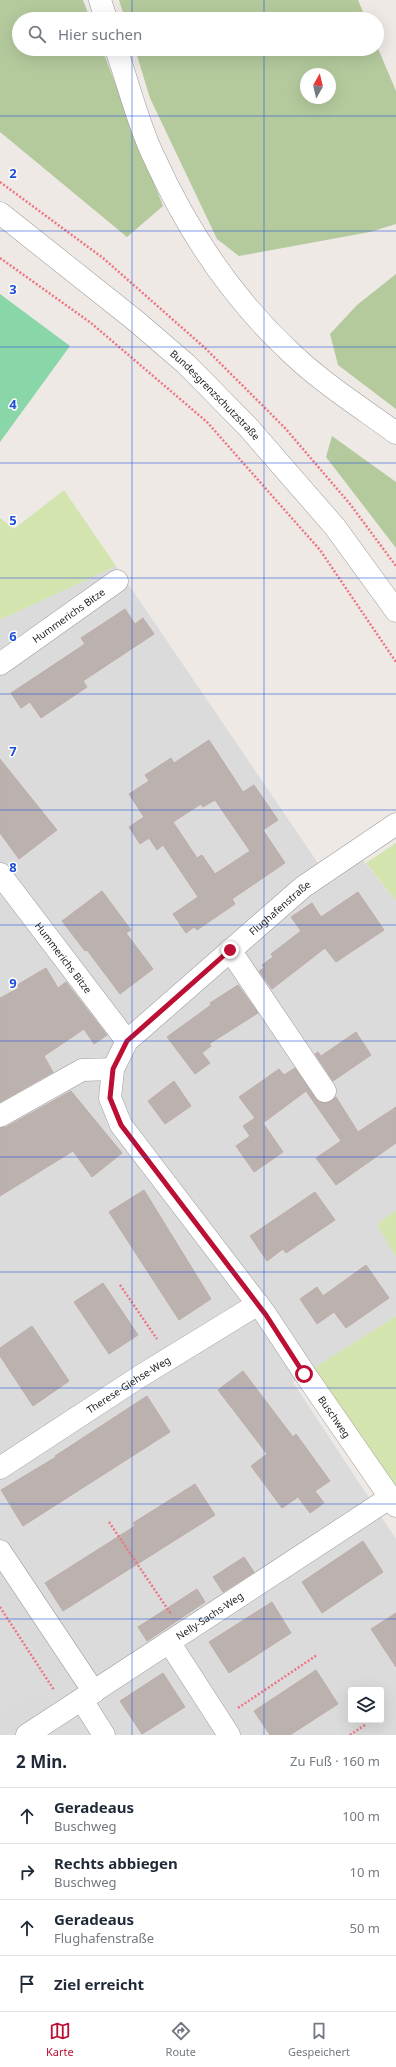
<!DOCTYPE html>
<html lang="de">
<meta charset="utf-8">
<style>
:root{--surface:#fff;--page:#f2f2f3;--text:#1f2937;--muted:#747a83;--line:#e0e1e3;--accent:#bb1034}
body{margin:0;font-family:"Noto Sans",sans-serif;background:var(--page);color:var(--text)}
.controls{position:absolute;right:12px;bottom:12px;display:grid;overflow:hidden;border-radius:4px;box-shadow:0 4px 16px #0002}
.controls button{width:36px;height:36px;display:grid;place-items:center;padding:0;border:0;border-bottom:1px solid var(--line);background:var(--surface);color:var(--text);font:20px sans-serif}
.compass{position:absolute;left:300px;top:68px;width:36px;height:36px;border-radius:50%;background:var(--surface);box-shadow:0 4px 16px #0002;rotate:8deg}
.stop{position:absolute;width:12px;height:12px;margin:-9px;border:3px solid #bb1034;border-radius:50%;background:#fff}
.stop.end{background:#bb1034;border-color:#fff;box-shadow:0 1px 4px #0008}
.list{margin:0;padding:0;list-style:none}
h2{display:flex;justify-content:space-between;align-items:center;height:52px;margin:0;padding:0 16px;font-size:17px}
h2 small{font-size:13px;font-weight:400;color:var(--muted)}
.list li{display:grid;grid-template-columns:26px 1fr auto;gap:12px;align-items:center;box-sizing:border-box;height:56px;padding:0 16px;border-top:1px solid var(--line)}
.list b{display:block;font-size:15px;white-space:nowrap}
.list p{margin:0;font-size:13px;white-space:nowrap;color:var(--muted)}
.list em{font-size:13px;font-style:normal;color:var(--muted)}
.icon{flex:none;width:22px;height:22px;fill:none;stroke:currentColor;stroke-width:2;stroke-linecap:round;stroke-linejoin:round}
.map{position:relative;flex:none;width:396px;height:1735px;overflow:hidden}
.search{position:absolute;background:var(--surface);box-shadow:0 4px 16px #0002;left:12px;right:12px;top:12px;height:44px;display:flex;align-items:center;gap:10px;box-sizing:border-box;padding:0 14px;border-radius:22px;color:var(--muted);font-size:15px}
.sheet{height:276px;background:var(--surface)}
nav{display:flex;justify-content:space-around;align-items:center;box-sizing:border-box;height:56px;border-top:1px solid var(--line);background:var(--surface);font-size:11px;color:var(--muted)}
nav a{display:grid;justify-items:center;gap:2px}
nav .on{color:var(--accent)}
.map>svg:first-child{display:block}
.residential{fill:#dcdbdb;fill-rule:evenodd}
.grass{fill:#d4e4ae}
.forest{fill:#b4ca9d;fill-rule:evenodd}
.pitch{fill:#89d7a8}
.parking{fill:#dadada}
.building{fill:#bbb1ae;stroke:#beada8;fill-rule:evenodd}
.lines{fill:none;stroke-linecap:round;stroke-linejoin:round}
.minor-casing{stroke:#9b9b9b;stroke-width:23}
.path{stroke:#ee7582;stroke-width:2.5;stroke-dasharray:2 2;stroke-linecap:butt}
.minor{stroke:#fff;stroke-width:22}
.route{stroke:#bb1034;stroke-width:5}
.grid{fill:none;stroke:#1d4ed8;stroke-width:1;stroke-opacity:0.55}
.labels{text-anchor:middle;stroke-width:3;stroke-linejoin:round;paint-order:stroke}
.street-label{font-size:10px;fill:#1e1e1e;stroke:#fff}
.grid-label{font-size:13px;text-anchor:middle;font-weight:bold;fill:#1d4ed8;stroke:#fff;stroke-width:3;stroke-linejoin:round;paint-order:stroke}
</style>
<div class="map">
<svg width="396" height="1735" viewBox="0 0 396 1735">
<rect width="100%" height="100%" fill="#eee9e5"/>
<path class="residential" d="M116 566 318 863 349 843 396 901V1210L377 1224 396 1257V1316L293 1382 396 1539V1735H0V620ZM351 1690H381V1720H351Z"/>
<path class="grass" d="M64 490 116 566 0 620V518L14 529Z
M396 843V901L366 863Z
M396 1210V1257L377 1224Z
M396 1316V1506L305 1374Z"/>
<path class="forest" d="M0 0H83L90 19H19V49H102L163 206 127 237 0 132Z
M119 0H358L366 19H125Z
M377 46 396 91V224L370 232 239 256 217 239 150 98 135 49H377ZM306 74H330V98H306Z
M396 274V409L338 365 330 334 357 305Z
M332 436 396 482V548L326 457Z"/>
<path class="pitch" d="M0 294 70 346 0 442Z"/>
<path class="parking" d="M0 1568 67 1671 52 1679 0 1598Z
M42 1690 52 1707 5 1735H0V1715Z"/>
<path class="building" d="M125 609 135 624 143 618 154 634 83 681 87 687 41 718 30 702 21 708 11 693 85 644 81 638Z
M209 740 243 792 254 785 278 820 263 830 285 863 232 899 235 904 197 930 194 927 186 933 173 914 198 897 163 845 157 850 149 838 140 844 129 827 144 817 129 794 149 781 145 775 171 758 174 763ZM215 800 250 851 215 874 202 855 197 858 173 822 201 804 203 807Z
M0 759 57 830 19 859 0 833Z
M102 891 131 930 126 933 153 969 120 994 87 950 85 951 62 921Z
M358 892 384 930 336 962 325 948 272 989 259 971 264 968 262 965 273 957 271 954 301 931 291 917 312 903 321 917Z
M46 968 58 988 66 982 107 1035 94 1044 84 1029 44 1056 53 1072 0 1102V998L19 988 17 985Z
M238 985 258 1013 209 1044 211 1046 202 1053 210 1063 195 1074 167 1037 211 1005 210 1003Z
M356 1032 371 1055 333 1081 315 1054 318 1052 321 1056Z
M295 1068 319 1102 326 1103 336 1097 358 1132 396 1107V1143L336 1185 316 1158 341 1141 306 1091 263 1123 283 1152 254 1172 236 1146 250 1136 243 1126 255 1118 239 1097 279 1069 284 1075Z
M174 1081 191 1106 165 1124 148 1101Z
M71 1091 122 1153 92 1177 73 1151 0 1196V1128L6 1127Z
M144 1190 211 1299 179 1320 109 1212Z
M315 1192 335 1220 286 1253 283 1249 267 1261 250 1236Z
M366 1265 389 1298 346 1328 334 1312 317 1324 300 1299 317 1287 323 1296Z
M103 1283 138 1335 109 1354 74 1302Z
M32 1326 69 1381 33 1406 0 1356V1348Z
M243 1371 293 1437 296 1434 330 1481 315 1491 324 1503 310 1513 298 1497 282 1508 251 1466 267 1454 218 1390Z
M147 1396 170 1432 23 1526 1 1490 56 1457 55 1456Z
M195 1484 215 1515 63 1611 45 1583 135 1526 133 1523Z
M363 1541 383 1572 322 1613 302 1582Z
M244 1557 254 1572 223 1592 213 1577Z
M197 1589 205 1602 147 1641 138 1627Z
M272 1602 291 1633 229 1673 209 1642Z
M396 1613V1667L371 1629Z
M316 1670 338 1704 290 1735H270L254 1711Z
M163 1673 185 1707 142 1734 120 1701Z"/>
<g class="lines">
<defs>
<g id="minor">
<path d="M100 0 106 19"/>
<path d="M116 49C128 82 138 124 153 155 185 226 229 294 286 348 319 381 359 406 396 433"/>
<path id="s1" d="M0 213 136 321 186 364 248 427 335 527 396 611"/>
<path id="s2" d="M0 664 117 581"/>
<path id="s3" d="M0 874 127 1041"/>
<path d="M230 950 325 1091"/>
<path id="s4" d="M113 1069 110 1098 121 1125 266 1315 305 1374 396 1506"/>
<path id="s5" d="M0 1116 82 1070 113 1069 127 1041 303 887 396 824"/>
<path id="s6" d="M0 1468 139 1377 258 1304"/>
<path d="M0 1551 94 1692"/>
<path d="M169 1642 229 1735"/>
<path d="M82 1700 104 1735"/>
<path id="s7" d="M27 1735 391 1497"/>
</g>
</defs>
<use href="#minor" class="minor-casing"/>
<path class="path" d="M0 182 103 258 205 348 285 428 350 504 396 566
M0 258 91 323 207 422 320 550 396 662
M120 1285 157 1339
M109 1522 171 1614
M0 1607 54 1690
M238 1708 317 1655
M350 1735 365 1725"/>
<use href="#minor" class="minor"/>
</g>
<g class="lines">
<path class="route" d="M230 950 127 1041 113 1069 110 1098 121 1125 266 1315 304 1374"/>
</g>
<path class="grid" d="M132 0V19M264 0V19M132 49V1735M264 49V1735M0 116H396M0 231H396M0 347H396M0 463H396M0 578H396M0 694H396M0 810H396M0 925H396M0 1041H396M0 1157H396M0 1272H396M0 1388H396M0 1504H396M0 1619H396"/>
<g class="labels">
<g class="street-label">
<text dy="4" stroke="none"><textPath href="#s1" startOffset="282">Bundesgrenzschutzstraße</textPath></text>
<text dy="4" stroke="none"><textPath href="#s2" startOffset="84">Hummerichs Bitze</textPath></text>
<text dy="4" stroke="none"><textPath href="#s5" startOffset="359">Flughafenstraße</textPath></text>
<text dy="4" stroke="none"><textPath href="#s3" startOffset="105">Hummerichs Bitze</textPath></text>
<text dy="4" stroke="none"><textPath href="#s6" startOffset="153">Therese-Giehse-Weg</textPath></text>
<text dy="4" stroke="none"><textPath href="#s4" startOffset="420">Buschweg</textPath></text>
<text dy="4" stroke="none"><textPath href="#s7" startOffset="218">Nelly-Sachs-Weg</textPath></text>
</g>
</g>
<g class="grid-label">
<text x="13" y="178">2</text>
<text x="13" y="294">3</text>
<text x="13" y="409">4</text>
<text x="13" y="525">5</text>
<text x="13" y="641">6</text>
<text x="13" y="756">7</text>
<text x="13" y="872">8</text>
<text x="13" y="988">9</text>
</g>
</svg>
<div class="controls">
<button><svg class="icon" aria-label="layers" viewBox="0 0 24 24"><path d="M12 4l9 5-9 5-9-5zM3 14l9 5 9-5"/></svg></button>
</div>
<svg class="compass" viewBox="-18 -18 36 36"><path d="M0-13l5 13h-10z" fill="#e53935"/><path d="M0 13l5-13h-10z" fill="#747a83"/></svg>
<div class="stop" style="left:304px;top:1374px"></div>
<div class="stop end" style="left:230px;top:950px"></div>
<div class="search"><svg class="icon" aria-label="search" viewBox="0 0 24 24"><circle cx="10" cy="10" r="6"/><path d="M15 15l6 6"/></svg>Hier suchen</div>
</div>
<section class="sheet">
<h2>2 Min.<small>Zu Fuß · 160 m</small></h2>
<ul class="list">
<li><svg class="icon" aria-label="ahead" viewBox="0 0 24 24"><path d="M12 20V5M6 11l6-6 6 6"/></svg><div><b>Geradeaus</b><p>Buschweg</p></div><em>100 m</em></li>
<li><svg class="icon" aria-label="right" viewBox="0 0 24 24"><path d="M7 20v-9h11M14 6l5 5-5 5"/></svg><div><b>Rechts abbiegen</b><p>Buschweg</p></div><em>10 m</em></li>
<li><svg class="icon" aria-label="ahead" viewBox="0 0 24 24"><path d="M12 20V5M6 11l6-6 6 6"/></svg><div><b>Geradeaus</b><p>Flughafenstraße</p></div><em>50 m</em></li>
<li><svg class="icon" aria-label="arrive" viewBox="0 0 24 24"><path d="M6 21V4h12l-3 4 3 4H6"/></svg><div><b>Ziel erreicht</b></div></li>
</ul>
</section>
<nav>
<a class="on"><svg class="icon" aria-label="map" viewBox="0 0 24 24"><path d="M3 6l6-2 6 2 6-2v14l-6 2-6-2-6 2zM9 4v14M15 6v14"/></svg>Karte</a>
<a><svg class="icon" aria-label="directions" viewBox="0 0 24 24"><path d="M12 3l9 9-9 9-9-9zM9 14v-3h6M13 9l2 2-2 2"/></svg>Route</a>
<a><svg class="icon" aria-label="saved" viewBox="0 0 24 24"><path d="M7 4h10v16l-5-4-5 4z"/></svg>Gespeichert</a>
</nav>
